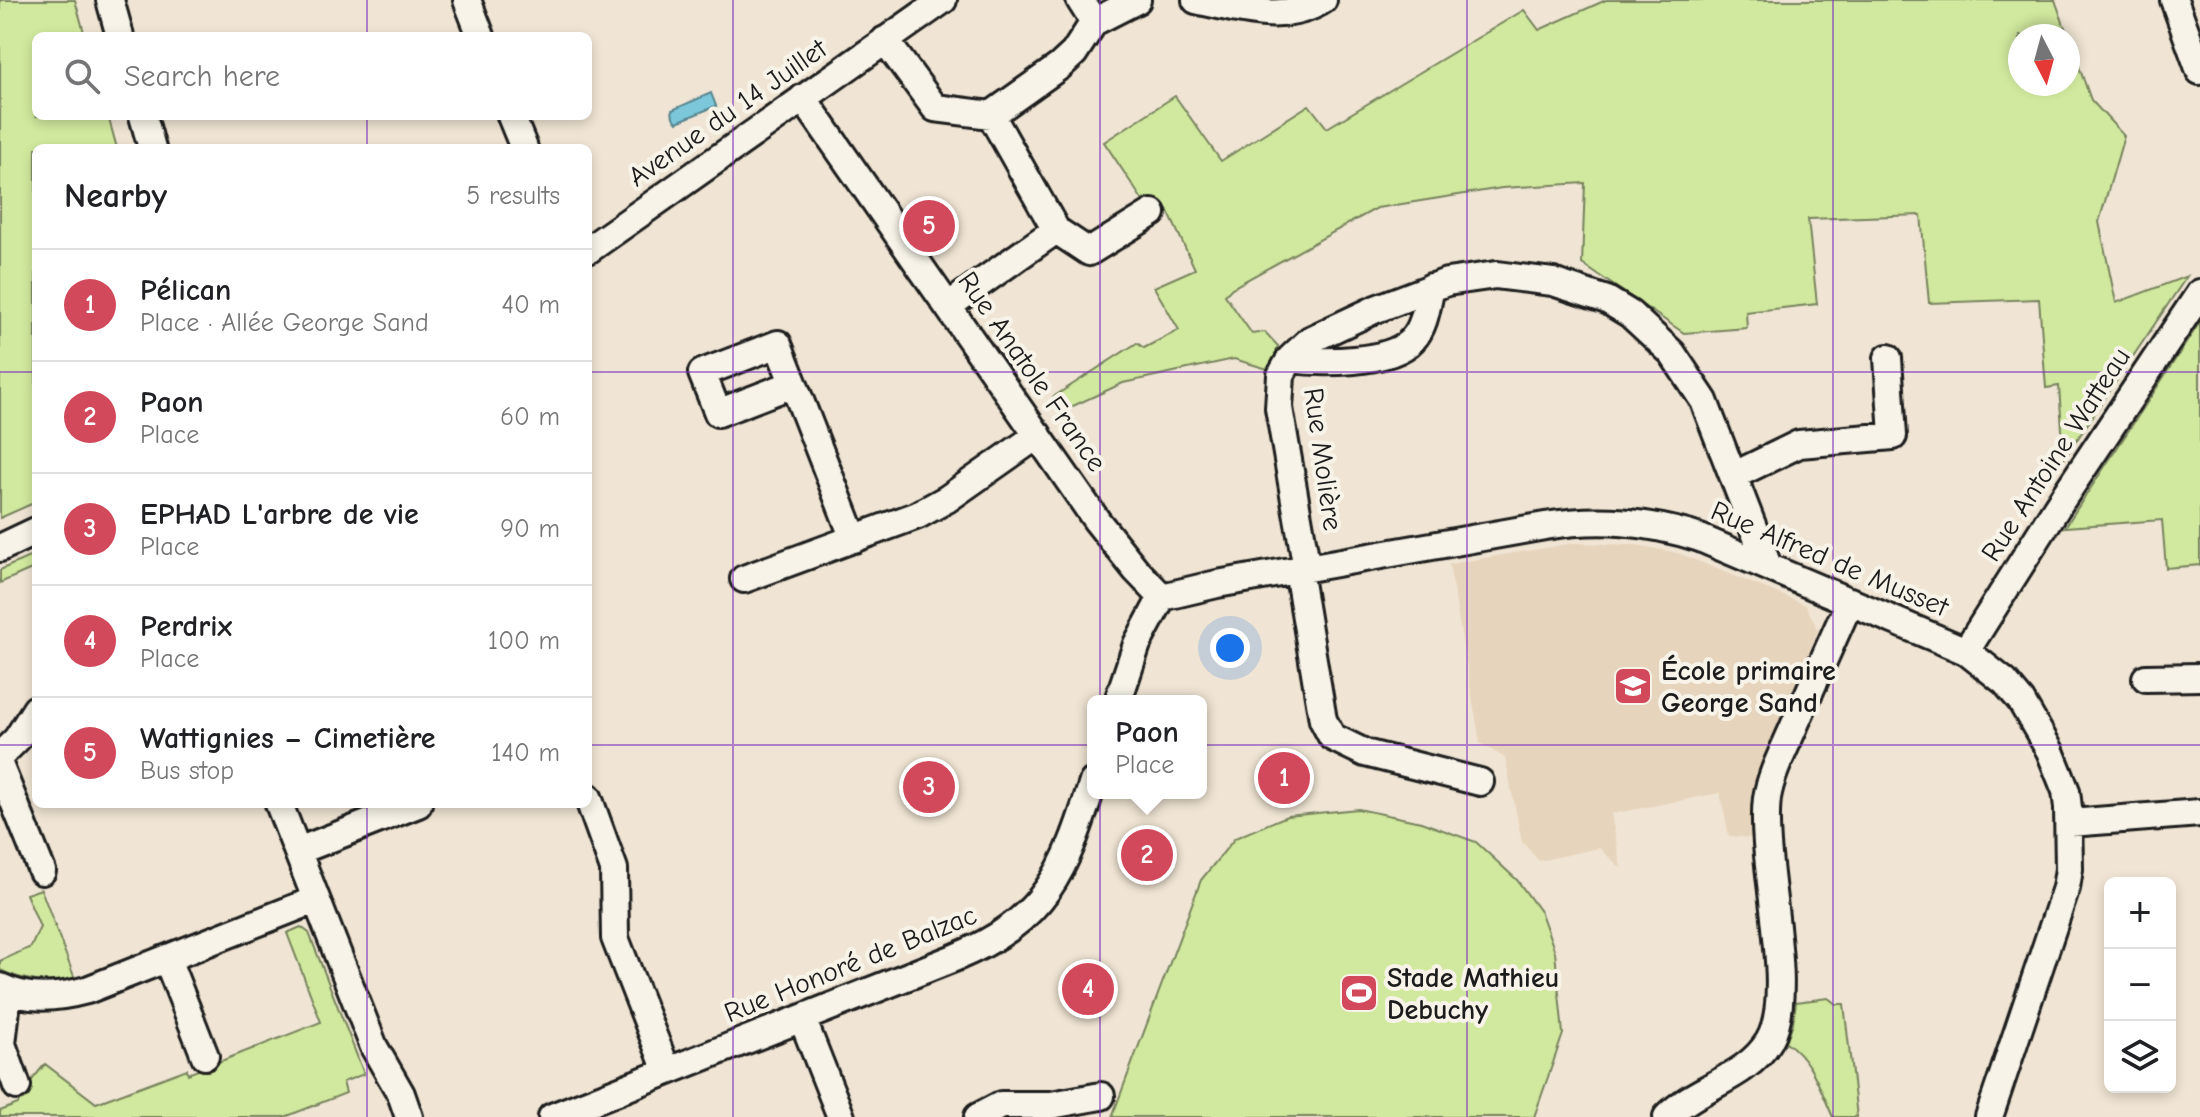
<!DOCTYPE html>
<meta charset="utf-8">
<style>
:root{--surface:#fff;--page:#f6f6f6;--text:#202124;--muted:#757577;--line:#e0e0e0;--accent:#d1495b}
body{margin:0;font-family:"Comic Neue",sans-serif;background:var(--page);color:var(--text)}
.controls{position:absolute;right:24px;bottom:24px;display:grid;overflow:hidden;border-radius:12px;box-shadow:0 4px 12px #0003}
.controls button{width:72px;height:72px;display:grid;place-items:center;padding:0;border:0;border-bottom:2px solid var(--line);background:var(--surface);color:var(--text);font:40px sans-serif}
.compass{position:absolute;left:2008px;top:24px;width:72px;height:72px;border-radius:50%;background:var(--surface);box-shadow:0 4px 12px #0003;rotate:174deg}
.you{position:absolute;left:1230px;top:648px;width:28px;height:28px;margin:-20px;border:6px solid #fff;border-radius:50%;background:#1a73e8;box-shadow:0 0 0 12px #1a73e833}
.badge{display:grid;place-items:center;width:52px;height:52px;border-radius:50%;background:var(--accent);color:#fff;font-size:26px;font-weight:700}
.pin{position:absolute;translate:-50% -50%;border:4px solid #fff;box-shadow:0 2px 8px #0006}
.popup{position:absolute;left:1087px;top:695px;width:120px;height:104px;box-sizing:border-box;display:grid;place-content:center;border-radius:12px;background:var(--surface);filter:drop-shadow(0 2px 6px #0005);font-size:26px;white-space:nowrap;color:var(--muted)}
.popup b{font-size:30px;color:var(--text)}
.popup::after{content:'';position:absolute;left:50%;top:100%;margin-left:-16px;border:16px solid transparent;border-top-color:var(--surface)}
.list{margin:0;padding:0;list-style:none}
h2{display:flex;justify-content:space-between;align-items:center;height:104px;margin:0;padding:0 32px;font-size:34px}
h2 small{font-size:26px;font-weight:400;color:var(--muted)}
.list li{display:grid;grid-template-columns:52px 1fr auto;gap:24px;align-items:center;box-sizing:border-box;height:112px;padding:0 32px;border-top:2px solid var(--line)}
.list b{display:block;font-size:30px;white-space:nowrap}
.list p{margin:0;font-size:26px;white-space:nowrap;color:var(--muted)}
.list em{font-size:26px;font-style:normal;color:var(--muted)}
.icon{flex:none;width:44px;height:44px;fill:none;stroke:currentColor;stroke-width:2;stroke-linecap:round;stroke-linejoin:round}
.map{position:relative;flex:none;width:2200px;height:1117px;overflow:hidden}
.search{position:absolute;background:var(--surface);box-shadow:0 4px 12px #0003;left:32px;top:32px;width:560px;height:88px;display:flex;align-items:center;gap:20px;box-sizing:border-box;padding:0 28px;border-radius:12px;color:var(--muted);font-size:30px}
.panel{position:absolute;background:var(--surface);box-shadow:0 4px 12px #0003;left:32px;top:144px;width:560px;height:664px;border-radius:12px}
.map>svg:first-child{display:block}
.built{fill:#e7d4bc}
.green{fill:#d1e99e;stroke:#76825d;stroke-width:2}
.water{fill:#7bc8da;stroke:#55838e;stroke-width:2}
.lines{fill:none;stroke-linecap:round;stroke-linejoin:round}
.minor-casing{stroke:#1c1c1c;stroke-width:32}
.minor{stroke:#f7f3e8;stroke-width:26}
.grid{fill:none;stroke:#7b2cbf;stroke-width:2;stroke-opacity:0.55}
.labels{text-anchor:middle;stroke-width:8;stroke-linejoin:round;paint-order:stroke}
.street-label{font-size:28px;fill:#1c1c1c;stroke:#f7f3e8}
.poi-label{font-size:28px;font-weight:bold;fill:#1c1c1c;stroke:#f7f3e8;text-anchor:start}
</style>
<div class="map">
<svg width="2200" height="1117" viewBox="0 0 2200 1117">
<rect width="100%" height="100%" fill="#f0e5d4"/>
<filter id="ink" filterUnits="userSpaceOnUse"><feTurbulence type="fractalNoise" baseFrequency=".0125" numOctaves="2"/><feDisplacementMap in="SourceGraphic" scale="16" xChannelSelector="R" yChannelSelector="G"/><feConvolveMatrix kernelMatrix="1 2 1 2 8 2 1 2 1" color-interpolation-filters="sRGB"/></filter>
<g filter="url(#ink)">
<path class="built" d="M1574 543 1636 545 1678 553 1806 605 1818 630 1759 776 1752 806V838L1729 836 1720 793 1611 814 1621 868 1599 848 1539 861 1522 842 1505 758 1480 743 1449 564Z"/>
<path class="green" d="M0 0H75L85 36H36V116H108L117 148H36V502L0 518Z
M1606 0H2055L2068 36H2020V84H2068V36L2091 100 2124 136 2099 222 2116 303 2187 276 2064 459 2059 386 2046 388 2039 299 1929 303 1921 215 1808 219 1817 304 1746 312 1747 328 1684 333 1582 264 1585 183 1502 188 1377 208 1232 288 1225 295 1252 334 1265 332 1278 346 1271 370 1234 359 1123 383 1060 412 1053 397 1137 343 1144 348 1179 330 1154 287 1195 269 1167 209 1143 201 1104 142 1175 96 1221 161 1309 105 1327 128 1524 10 1539 30Z
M2200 322V565L2166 568 2162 520 2065 527Z
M36 554V567L0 583V570Z
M1358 809 1421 822 1476 842 1517 880 1541 913 1555 952 1563 1034 1534 1117H1112L1201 880 1235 838 1287 816Z
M41 889 75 979C48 984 25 982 0 970V961L31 947 40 927 26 894Z
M301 927 309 933 364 1074 343 1082 346 1093 285 1117H0V1111L18 1104 23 1091 45 1064 96 1103 187 1069 188 1074 321 1022 287 933Z
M1828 998 1836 1004H1844L1857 1117H1833C1820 1089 1812 1060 1786 1042L1793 1023 1796 1002Z"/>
<path class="water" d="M711 93 716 106 677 122 673 117 672 110Z"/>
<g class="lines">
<defs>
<path id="minor" d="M110 0 120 36
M467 0 481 36
M1196 0C1239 9 1283 25 1323 0
M2174 0 2200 71
M1094 22 1137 0
M885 40 935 108 991 115
M803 98 1097 521 1136 570 1162 597
M143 116 152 148
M511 116 524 148
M1056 230 1089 252 1152 213
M588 250 943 0
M948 306 1056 230 991 115 1060 66 1074 53 1094 22 1080 0
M1290 359C1320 363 1390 364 1412 340 1425 327 1427 304 1431 287
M793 384 718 413 702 373 778 344 854 539
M1735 475 1799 444 1893 436 1888 358
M0 548 36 531
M1307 569 1279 408 1281 375 1290 359 1310 340 1376 309 1447 282 1496 275 1553 282 1607 300 1630 314 1672 353 1704 401 1768 566
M1298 570 1323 720 1332 737 1365 753 1480 782
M744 579 918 515 947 499 1038 435
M1162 597 1217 584 1545 526C1599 517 1648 521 1700 538L1966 651 2005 682 2021 701 2050 751 2066 791 2068 808 2069 869 2066 888 1989 1117
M1966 651 2057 507 2200 293
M2146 678 2200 677
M1118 701 1137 644 1162 597
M0 756 17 739 36 709
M0 767 42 871
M588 797 614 869 615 938 667 1071
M279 804 374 1047 401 1094 409 1117
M2070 823 2200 813
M298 851 418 804
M167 959 205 1056
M0 987C29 1001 57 998 87 990L315 900
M8 991 2 1044 17 1086
M802 1018 841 1117
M552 1117 954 958C1046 920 1065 872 1093 782
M978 1117 1001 1105H1051L1101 1096
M1667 1117C1697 1086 1746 1079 1769 1041 1798 992 1759 861 1767 798 1771 773 1785 748 1795 724 1813 683 1832 642 1850 601"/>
</defs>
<use href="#minor" class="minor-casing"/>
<use href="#minor" class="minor"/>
</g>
</g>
<path class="grid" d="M367 0V36M733 0V1117M1100 0V1117M1467 0V1117M1833 0V1117M367 116V148M0 372H36M588 372H2200M0 745H36M588 745H2200M367 804V1117"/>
<defs>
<symbol id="school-square" viewBox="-11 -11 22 22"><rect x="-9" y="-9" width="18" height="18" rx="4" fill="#d1495b" stroke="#f7f3e8"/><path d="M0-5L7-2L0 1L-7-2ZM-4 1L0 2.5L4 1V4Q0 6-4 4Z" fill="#fff"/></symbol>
<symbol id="stadium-square" viewBox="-11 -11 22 22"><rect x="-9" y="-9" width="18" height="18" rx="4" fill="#d1495b" stroke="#f7f3e8"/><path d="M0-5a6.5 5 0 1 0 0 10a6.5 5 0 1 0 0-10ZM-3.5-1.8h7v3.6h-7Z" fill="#fff"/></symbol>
</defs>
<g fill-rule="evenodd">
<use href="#school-square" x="1611" y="664" width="44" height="44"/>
<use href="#stadium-square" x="1337" y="971" width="44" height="44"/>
</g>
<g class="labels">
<g class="street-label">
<text transform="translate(727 112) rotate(-35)" y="10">Avenue du 14 Juillet</text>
<text transform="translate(1033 371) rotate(55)" y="10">Rue Anatole France</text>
<text transform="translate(2055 454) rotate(-57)" y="10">Rue Antoine Watteau</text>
<text transform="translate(1324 459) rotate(82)" y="10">Rue Molière</text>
<text transform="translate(1830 558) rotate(23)" y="10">Rue Alfred de Musset</text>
<text transform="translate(850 963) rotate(-22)" y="10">Rue Honoré de Balzac</text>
</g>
<g class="poi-label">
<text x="1661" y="680">École primaire<tspan x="1661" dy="32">George Sand</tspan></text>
<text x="1387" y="987">Stade Mathieu<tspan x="1387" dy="32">Debuchy</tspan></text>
</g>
</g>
</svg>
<div class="controls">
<button>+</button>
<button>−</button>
<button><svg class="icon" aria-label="layers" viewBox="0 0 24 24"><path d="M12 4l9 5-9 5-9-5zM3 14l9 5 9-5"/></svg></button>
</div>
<svg class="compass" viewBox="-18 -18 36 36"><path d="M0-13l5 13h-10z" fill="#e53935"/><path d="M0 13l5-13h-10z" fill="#757577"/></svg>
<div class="you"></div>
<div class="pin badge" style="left:1284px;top:778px">1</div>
<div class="pin badge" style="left:1147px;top:855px">2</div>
<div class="popup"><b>Paon</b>Place</div>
<div class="pin badge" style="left:929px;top:787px">3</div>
<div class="pin badge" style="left:1088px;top:989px">4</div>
<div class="pin badge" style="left:929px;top:226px">5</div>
<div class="search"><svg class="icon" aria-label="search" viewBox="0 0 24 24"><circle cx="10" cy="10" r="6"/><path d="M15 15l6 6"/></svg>Search here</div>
<section class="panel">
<h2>Nearby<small>5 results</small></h2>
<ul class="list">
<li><span class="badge">1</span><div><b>Pélican</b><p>Place · Allée George Sand</p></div><em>40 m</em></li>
<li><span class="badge">2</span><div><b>Paon</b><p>Place</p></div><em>60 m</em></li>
<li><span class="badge">3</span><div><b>EPHAD L'arbre de vie</b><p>Place</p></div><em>90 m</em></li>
<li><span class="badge">4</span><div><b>Perdrix</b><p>Place</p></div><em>100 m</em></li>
<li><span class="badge">5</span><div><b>Wattignies – Cimetière</b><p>Bus stop</p></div><em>140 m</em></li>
</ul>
</section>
</div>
